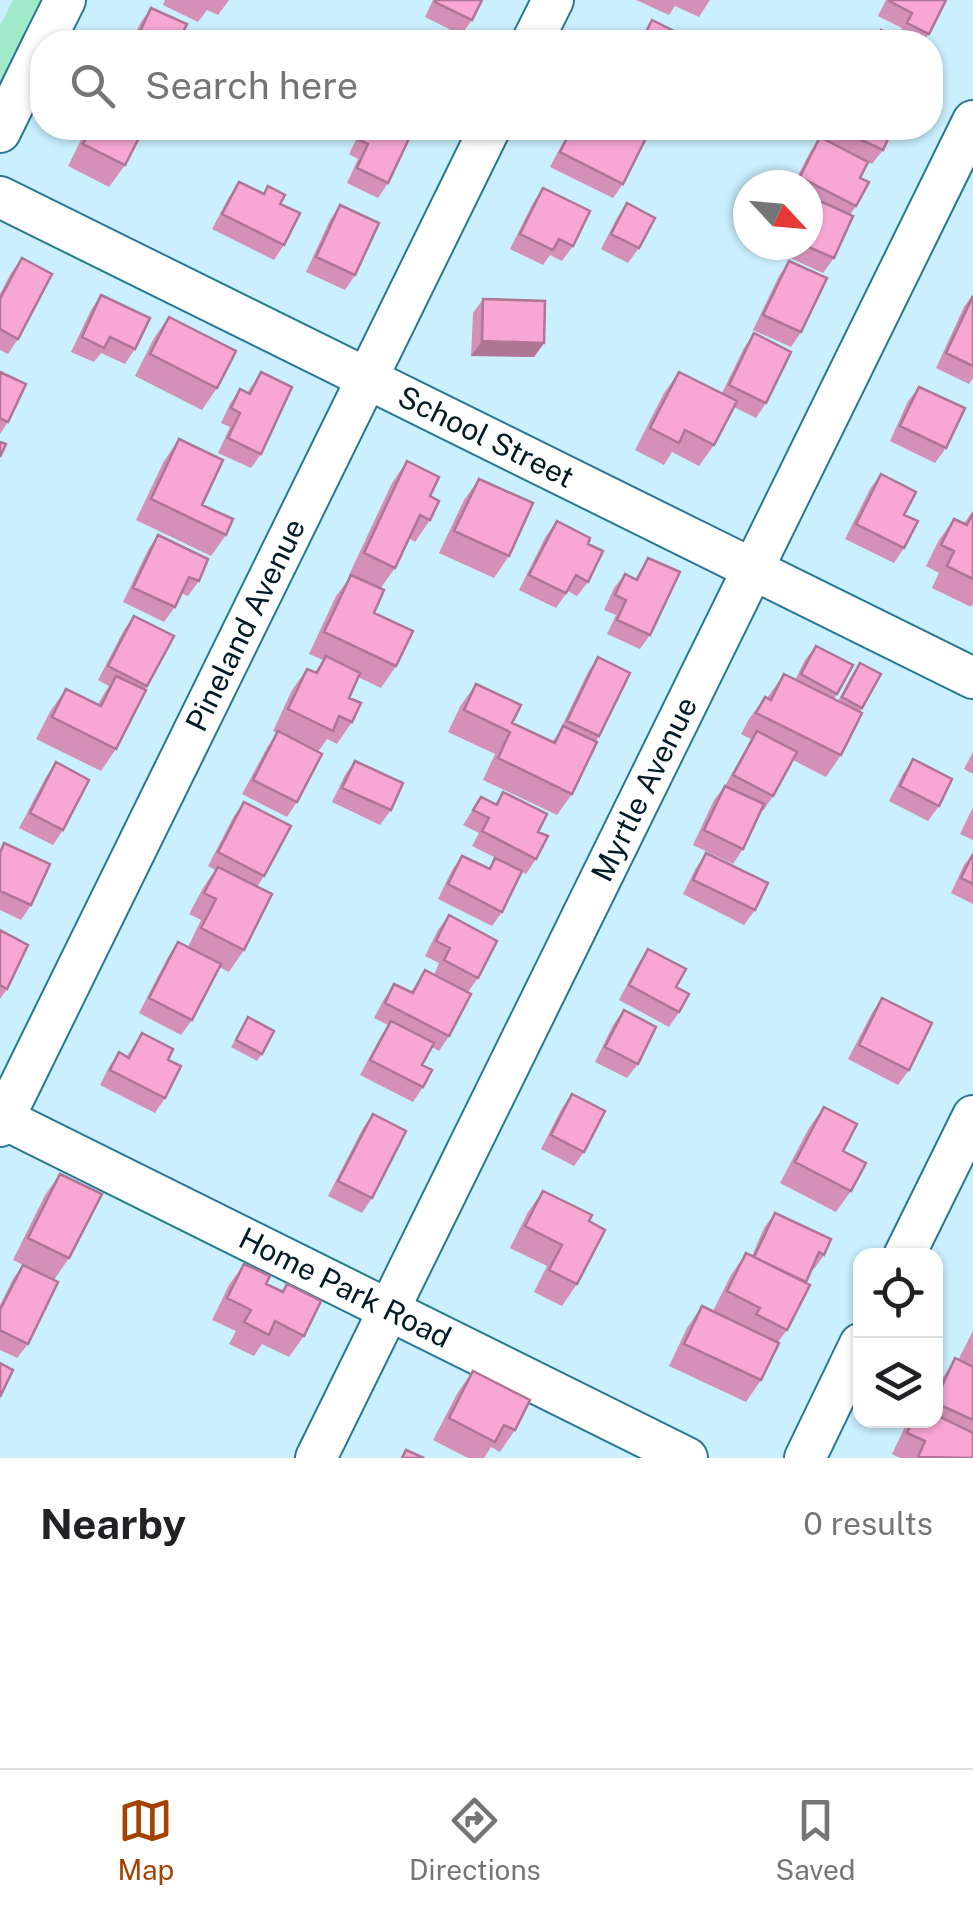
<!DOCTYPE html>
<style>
:root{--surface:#fff;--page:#f2f2f2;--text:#202124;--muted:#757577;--line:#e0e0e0;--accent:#a44202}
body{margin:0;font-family:"Public Sans",sans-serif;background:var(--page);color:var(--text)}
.controls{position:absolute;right:30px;bottom:30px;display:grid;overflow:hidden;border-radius:20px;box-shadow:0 2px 8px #0004}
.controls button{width:90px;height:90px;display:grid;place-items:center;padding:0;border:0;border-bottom:2px solid var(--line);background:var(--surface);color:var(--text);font:50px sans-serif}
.compass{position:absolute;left:733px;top:170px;width:90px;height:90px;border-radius:50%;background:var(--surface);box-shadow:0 2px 8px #0004;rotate:116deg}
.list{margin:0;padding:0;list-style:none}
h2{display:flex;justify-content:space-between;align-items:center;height:130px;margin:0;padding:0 40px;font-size:42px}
h2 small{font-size:32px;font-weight:400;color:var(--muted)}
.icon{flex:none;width:55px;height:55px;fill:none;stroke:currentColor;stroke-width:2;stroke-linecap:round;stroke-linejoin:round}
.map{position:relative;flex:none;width:973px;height:1458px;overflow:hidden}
.search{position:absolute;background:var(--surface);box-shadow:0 2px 8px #0004;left:30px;right:30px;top:30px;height:110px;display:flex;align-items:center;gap:25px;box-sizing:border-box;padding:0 35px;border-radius:40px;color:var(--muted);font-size:38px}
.sheet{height:310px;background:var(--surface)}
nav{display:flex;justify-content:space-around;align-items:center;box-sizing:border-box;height:140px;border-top:2px solid var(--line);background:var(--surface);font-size:28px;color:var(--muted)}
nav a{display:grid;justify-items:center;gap:5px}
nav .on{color:var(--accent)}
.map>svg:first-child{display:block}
.green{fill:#a1eac9}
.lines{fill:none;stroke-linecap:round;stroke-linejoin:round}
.minor-casing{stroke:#287893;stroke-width:44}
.minor{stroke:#fff;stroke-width:40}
.wall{fill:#d590b7}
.shaded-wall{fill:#ae7595}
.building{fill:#f8a7d5;stroke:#ae7595;stroke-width:2.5}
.labels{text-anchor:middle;stroke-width:9;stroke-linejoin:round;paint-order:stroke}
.street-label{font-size:30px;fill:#001b25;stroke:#fff}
</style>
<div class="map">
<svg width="973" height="1458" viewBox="0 0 973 1458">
<rect width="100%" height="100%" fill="#caeffe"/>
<path class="green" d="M13 0H44L0 86V26Z"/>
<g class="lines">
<defs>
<g id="minor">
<path d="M44 42 65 0"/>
<path d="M532 42 553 0"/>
<path d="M0 132 42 46"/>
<path id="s1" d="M0 197 973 678"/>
<path id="s2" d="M0 1117 687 1458"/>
<path id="s3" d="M0 1126 490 128"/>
<path d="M904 1256 973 1116"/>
<path id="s4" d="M316 1458 973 121"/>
<path d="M805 1458 860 1344"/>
</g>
</defs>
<use href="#minor" class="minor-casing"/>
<use href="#minor" class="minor"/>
</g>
<path class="wall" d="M165 0H229L218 15 207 10 198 22 163 5Z
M433 0H482L472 20 461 35 425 17Z
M636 0H710L699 17 675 6 669 15Z
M886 0H946L924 42H906L897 38 902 28 878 16Z
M151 8 178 42H131L141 22Z
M87 128H144L125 165 109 187 68 166Z
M362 128H414L388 183 378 198 347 183 358 159 349 154Z
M585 128H651L623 184 613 198 550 167 562 144 572 129 581 134Z
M830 128H893L883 150 872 164 868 162 860 178 856 206 850 215 834 258 823 273 779 253 783 245H808V185H793L810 152 820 137 824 140Z
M239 182 263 194 268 186 280 204 284 245 274 260 212 229 229 197Z
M543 188 573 246 562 261 550 255 543 265 510 249 533 203Z
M627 203 639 248 628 263 601 249 617 218Z
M340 205 355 275 345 290 306 272 330 220Z
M22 258 18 339 8 354 0 350V294L11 273Z
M789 261 801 332 791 347 753 330 779 276Z
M973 294V378L969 384 936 368 964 307Z
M101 295 135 349 125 364 101 353 94 362 71 352 91 310Z
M483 299 544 343 534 357 471 356 473 313Z
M169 317 217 388 202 410 135 376 154 338Z
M754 333 766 403 756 418 734 407 714 445 699 466 672 452 664 465 635 450 664 393 679 372 722 393 744 348Z
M0 372 8 422 0 434Z
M261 372V454L251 468 218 453 230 427 221 423 230 404 240 389 247 393Z
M919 387 946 448 935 463 890 441 908 401Z
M179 439 202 505 226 535 211 556 136 520 164 461Z
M407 461 430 496V520L415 542 409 538 395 568 380 589 374 613 396 666 381 688 358 677 349 698 352 722 337 744 327 739 318 752 297 802 287 817 242 794 268 746 277 733 273 731 292 690 307 669 315 672 323 660 309 654 336 596 351 576 349 575 392 483Z
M881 474 904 515V548L894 563 845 539 870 489Z
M479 479 509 556 494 578 439 553 464 500Z
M973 511V603L971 607 932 588 939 573 926 566 939 540 954 519 964 523Z
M557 521 588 544V582L577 596 568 591 556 608 519 590 546 536Z
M158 535 199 581 188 596 181 593 175 607 164 622 123 602 148 550Z
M648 558 650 635 640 649 607 634 616 615 604 610 614 588 625 574 635 579Z
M134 616 147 686 116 749 101 771 36 739 51 710 66 689 98 704 109 686 98 680 124 630Z
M816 646 837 694 834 699 838 701 850 678 860 663 862 708 841 755 826 777 793 760 773 796 763 811 762 810 743 849 733 864 693 845 714 800 725 786 751 739 741 734 749 719 765 697 767 698 784 674 795 680 805 660Z
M598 657 599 736 572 794 557 815 483 780 495 754 448 732 461 705 476 684 512 723 552 742 558 734 588 672Z
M973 752V774L964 769Z
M913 759 939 806 928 821 889 801 903 774Z
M355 761 391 810 380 825 332 802 345 775Z
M56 762 63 830 53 845 19 828 46 777Z
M503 792 538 832 536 859 526 874 522 872 502 912 492 926 438 899 452 870 462 856 488 869 495 858 498 859 472 846 479 833 463 825 481 797 495 804Z
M244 802 264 876 257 887 244 950 229 972 219 967 192 1020 181 1035 139 1013 168 957 178 942 188 947 201 920 189 914 203 888 215 870 208 866 234 816Z
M973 807V840L960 834Z
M4 843 31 905 21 920 0 910V849Z
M706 853 755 910 744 925 683 894 696 868Z
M973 853V904L951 893 964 865Z
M449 915 478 978 468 992 449 1036 439 1051 432 1047 422 1065 423 1087 413 1102 360 1075 381 1036 388 1025 374 1018 384 999 394 984 411 992 425 970 434 975 439 963 425 956 438 930Z
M0 930 7 989 0 999Z
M648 949 676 987 679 1012 669 1027 619 1000 638 964Z
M882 998 909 1070 898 1085 848 1059 872 1013Z
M624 1010 638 1064 627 1078 595 1062 613 1025Z
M248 1017 262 1054 257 1061 231 1047Z
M142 1033 168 1060 165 1098 155 1113 100 1085 109 1067 119 1052 127 1056Z
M572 1094 584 1152 574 1166 541 1149 562 1108Z
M824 1107 843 1151 851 1191 836 1212 780 1183 809 1128Z
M373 1114 372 1198 362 1213 328 1196 363 1128Z
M60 1174 69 1258 54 1280 13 1260 45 1195Z
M543 1191 577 1284 562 1306 534 1292 547 1266 510 1248 528 1212Z
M775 1213 824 1255 814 1269 812 1268 787 1330 778 1342 761 1380 746 1402 669 1366 687 1328 702 1306 713 1311 731 1275 746 1253 752 1256 764 1228Z
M244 1264 266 1284 281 1292 287 1284 304 1336 289 1357 262 1344 254 1356 229 1344 236 1331 212 1320 229 1285Z
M23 1265 28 1344 17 1358 0 1350V1305L13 1279Z
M973 1331V1458H900L892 1454 904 1429 910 1420H936V1389L955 1358 958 1360Z
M473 1371 515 1430 500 1452 491 1447 484 1458H468L433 1440 458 1392Z"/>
<path class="shaded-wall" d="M482 341 544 343 534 357 471 356Z"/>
<path class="building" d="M436 0H482L472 20 435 2Z
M889 0H946L929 34 907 23 912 13 889 1Z
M151 8 187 24 178 42H135Z
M652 20 696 42H641Z
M881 30 905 42H875Z
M426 35 441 42H422Z
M92 128H144L125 165 83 144Z
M365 128H414L388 183 357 168 368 144 359 140Z
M588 128H651L623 184 560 152 572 129 584 135Z
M836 128H893L883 150Z
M820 137 868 162 860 178 869 182 856 206 800 177Z
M239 182 264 194 268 186 285 195 280 204 300 213 284 245 222 214Z
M543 188 590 211 573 246 559 239 553 250 520 234Z
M809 196 853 216 834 258 804 245H808Z
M627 203 655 218 639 248 611 234Z
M340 205 379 223 355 275 316 257Z
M22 258 52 274 18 339 0 329V299Z
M789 261 827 278 801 332 763 315Z
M101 295 150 318 135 349 110 337 104 348 82 337Z
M973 296V366L946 353Z
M483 299 545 301 544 343 482 341Z
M169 317 236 351 217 388 150 354Z
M754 333 791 352 766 403 729 385Z
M0 372 26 384 8 422 0 418Z
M261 372 292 387 261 454 228 438 240 413 231 408 240 389 250 394Z
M679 372 737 401 714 445 685 430 679 443 650 428Z
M919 387 965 408 946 448 900 426Z
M179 439 223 460 202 505 233 519 226 535 151 499Z
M0 442 6 444 0 457Z
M407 461 439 477 430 496 439 501 430 520 420 515 395 568 364 553Z
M881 474 916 492 904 515 918 521 904 548 856 524Z
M479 479 533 503 509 556 454 531Z
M973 513V579L947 566 954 551 941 545 954 519 967 525Z
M557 521 590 538 588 544 603 551 588 582 576 575 566 593 529 575Z
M158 535 208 559 199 581 189 577 175 607 133 588Z
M648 558 680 572 650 635 617 620 626 600 615 595 625 574 637 580Z
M351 575 384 590 374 613 413 631 396 666 324 632Z
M134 616 174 636 147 686 108 666Z
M816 646 853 665 837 694 801 674Z
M326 656 360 673 349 698 361 703 352 722 339 716 333 731 288 709 307 669 317 673Z
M598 657 630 673 599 736 567 721Z
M860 663 881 674 862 708 842 697Z
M784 674 862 713 841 755 756 713 765 697 771 700Z
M116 676 146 690 116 749 52 717 66 689 101 706Z
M476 684 521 705 512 723 555 743 563 726 597 742 572 794 498 758 510 732 464 710Z
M278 731 322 754 297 802 253 780Z
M757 731 797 752 773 796 733 775Z
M913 759 952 779 939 806 900 786Z
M355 761 403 783 391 810 342 788Z
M56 762 89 780 63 830 30 813Z
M725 786 764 804 743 849 704 830Z
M503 792 547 814 538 832 548 836 536 859 482 831 489 818 473 810 481 797 497 805Z
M244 802 291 826 264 876 218 852Z
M4 843 50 864 31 905 0 891V853Z
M706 853 768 883 755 910 693 880Z
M973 854V884L961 878Z
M462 856 490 869 495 858 522 871 502 912 448 884Z
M218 867 272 894 244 950 201 928 216 899 204 893Z
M449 915 497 941 478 978 444 960 450 948 436 941Z
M0 930 28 945 7 989 0 985Z
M178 942 221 964 192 1020 149 998Z
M648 949 686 969 676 987 689 994 679 1012 629 985Z
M425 970 471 994 449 1036 385 1003 394 984 413 993Z
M882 998 932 1023 909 1070 859 1045Z
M624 1010 656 1027 638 1064 605 1047Z
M248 1017 274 1031 262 1054 236 1040Z
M391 1021 434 1043 422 1065 432 1070 423 1087 370 1060Z
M142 1033 173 1049 168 1060 181 1066 165 1098 110 1070 119 1052 129 1058Z
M572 1094 605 1111 584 1152 551 1135Z
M824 1107 857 1124 843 1151 866 1163 851 1191 795 1162Z
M373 1114 406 1131 372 1198 338 1181Z
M60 1174 102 1194 69 1258 28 1238Z
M543 1191 592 1215 589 1221 605 1230 577 1284 549 1270 562 1245 525 1226Z
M775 1213 831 1239 824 1255 819 1252 806 1282 754 1257Z
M746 1253 810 1285 787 1330 756 1314 760 1308 727 1291Z
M244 1264 270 1276 266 1284 283 1292 287 1284 321 1301 304 1336 275 1321 269 1335 244 1322 251 1310 227 1298Z
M23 1265 58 1282 28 1344 0 1330V1310Z
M702 1306 779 1343 761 1380 684 1344Z
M955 1358 973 1367V1420L936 1403V1399Z
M0 1363 13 1370 0 1397Z
M473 1371 530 1400 515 1430 504 1425 495 1442 449 1418Z
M936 1415 973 1433V1458L918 1457 925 1441 907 1433 913 1420H936Z
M406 1450 424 1458H402Z"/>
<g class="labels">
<g class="street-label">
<text dy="10" stroke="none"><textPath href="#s1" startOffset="542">School Street</textPath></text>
<text dy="10" stroke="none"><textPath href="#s3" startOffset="558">Pineland Avenue</textPath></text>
<text dy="10" stroke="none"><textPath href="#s4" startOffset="745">Myrtle Avenue</textPath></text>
<text dy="10" stroke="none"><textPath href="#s2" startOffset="385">Home Park Road</textPath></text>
</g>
</g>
</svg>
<div class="controls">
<button><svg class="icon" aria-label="locate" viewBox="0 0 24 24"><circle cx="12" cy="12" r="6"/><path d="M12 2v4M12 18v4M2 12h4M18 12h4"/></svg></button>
<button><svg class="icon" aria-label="layers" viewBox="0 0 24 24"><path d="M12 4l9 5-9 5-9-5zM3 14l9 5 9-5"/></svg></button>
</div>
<svg class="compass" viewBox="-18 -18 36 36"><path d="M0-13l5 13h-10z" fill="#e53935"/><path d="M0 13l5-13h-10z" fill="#757577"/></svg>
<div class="search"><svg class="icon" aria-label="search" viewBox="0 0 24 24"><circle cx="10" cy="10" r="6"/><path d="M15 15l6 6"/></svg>Search here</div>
</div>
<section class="sheet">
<h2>Nearby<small>0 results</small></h2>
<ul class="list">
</ul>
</section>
<nav>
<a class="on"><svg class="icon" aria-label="map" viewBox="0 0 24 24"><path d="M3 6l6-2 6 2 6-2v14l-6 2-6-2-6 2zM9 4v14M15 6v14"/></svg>Map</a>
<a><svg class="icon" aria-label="directions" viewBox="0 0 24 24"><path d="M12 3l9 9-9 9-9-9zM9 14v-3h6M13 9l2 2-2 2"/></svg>Directions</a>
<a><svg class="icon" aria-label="saved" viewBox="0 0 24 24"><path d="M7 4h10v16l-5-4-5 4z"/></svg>Saved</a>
</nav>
